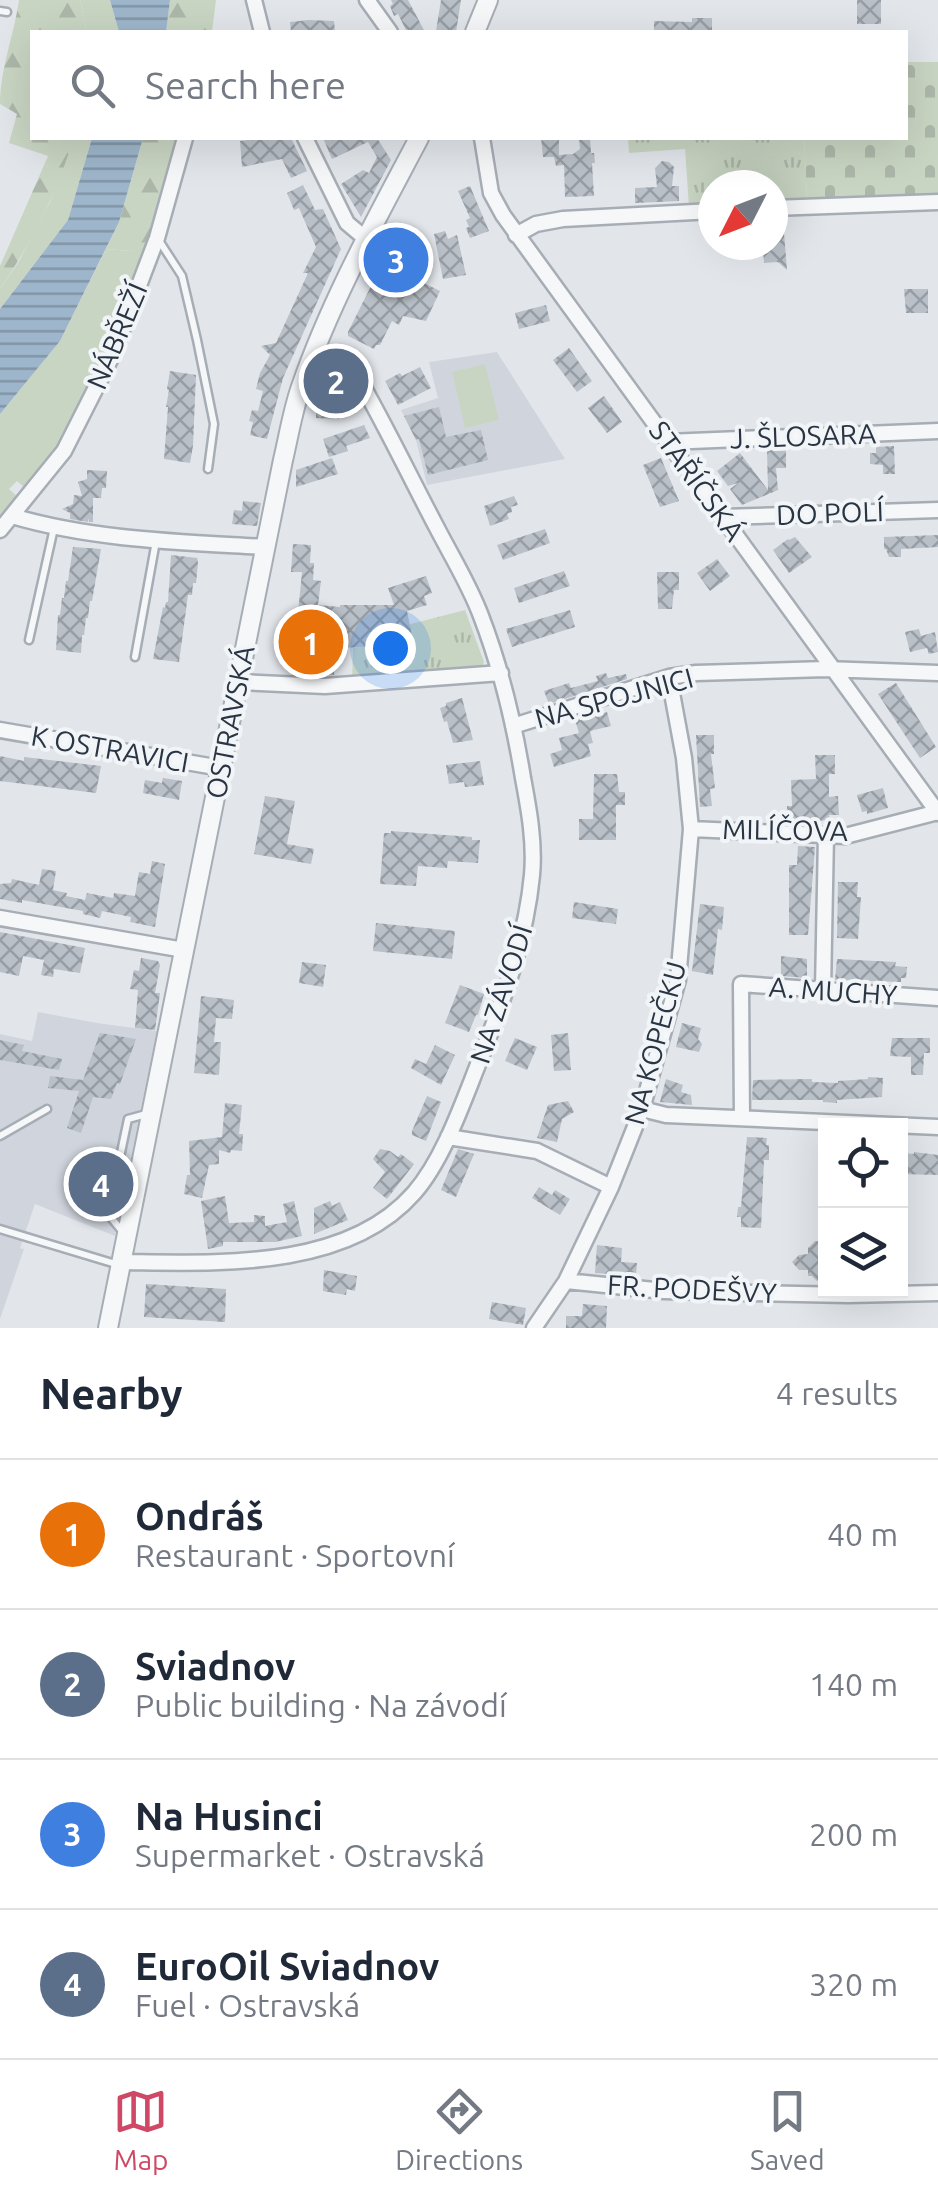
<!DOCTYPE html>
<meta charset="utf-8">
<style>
:root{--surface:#fff;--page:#f2f2f3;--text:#1f2937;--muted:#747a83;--line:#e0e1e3;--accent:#cf4865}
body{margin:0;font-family:Ubuntu,sans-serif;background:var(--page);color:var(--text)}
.controls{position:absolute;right:30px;bottom:30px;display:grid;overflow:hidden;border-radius:0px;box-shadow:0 10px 40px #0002}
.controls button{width:90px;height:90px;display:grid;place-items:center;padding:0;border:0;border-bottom:2px solid var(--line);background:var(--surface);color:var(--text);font:50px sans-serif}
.compass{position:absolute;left:698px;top:170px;width:90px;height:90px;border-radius:50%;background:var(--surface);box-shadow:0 10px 40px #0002;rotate:228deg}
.you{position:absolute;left:390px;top:648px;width:35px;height:35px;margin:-25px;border:8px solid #fff;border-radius:50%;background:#1a73e8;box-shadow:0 0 0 15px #1a73e833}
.badge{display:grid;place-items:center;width:65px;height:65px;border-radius:50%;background:var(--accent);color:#fff;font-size:32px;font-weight:700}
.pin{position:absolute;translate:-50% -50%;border:5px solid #fff;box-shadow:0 2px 10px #0006}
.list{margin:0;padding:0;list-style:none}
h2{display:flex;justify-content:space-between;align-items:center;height:130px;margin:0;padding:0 40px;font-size:42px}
h2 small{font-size:32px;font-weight:400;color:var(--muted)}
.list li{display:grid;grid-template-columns:65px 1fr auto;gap:30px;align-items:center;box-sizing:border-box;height:150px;padding:0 40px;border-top:2px solid var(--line)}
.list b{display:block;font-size:38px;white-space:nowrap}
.list p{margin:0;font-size:32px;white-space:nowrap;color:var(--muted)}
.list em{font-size:32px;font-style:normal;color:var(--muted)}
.icon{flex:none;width:55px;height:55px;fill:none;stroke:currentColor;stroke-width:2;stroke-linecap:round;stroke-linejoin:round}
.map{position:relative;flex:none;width:938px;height:1328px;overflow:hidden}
.search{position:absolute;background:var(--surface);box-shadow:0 10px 40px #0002;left:30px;right:30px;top:30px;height:110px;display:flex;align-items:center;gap:25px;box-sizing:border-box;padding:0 35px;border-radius:0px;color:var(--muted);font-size:38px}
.sheet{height:730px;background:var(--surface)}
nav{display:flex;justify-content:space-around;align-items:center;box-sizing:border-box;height:140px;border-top:2px solid var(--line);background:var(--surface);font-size:28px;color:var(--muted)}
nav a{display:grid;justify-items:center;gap:5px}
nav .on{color:var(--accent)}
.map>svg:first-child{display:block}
.built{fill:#d0d5dd}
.grass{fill:#c9d5c3}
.forest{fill:url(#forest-firs)}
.cemetery{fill:url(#cemetery-stones)}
.park{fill:url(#park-tufts)}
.water{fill:url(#water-rules)}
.building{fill:url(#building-cross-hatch)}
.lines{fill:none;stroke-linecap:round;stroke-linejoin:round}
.service-casing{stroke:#a7adb5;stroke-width:11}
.minor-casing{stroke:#a7adb5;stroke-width:19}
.tertiary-casing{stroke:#a7adb5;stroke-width:22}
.service{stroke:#f5f7f9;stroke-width:6}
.minor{stroke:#f5f7f9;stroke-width:14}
.tertiary{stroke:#f5f7f9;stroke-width:18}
.labels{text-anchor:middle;stroke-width:8;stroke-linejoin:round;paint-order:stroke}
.street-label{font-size:28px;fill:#2a3543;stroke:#f2f5f8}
</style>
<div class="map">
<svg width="938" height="1328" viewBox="0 0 938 1328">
<defs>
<pattern id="forest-firs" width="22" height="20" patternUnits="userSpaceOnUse" patternTransform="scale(2.5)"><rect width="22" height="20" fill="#c9d5c3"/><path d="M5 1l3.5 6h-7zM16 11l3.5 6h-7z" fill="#adb7a9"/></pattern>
<pattern id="cemetery-stones" width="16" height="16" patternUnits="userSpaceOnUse" patternTransform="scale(2.5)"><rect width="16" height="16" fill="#c9d5c3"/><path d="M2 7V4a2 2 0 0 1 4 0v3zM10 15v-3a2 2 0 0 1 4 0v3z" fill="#adb7a9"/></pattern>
<pattern id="park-tufts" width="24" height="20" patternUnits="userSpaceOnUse" patternTransform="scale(2.5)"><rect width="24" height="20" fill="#c9d5c3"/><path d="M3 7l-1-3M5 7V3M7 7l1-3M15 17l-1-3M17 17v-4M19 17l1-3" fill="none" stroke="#adb7a9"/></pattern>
<pattern id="water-rules" width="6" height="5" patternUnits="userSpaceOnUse" patternTransform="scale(2.5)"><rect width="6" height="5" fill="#9eb6cb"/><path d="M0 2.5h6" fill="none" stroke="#8195a6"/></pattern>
<pattern id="building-cross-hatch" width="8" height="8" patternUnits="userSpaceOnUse" patternTransform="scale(2.5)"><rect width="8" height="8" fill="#b9c0c8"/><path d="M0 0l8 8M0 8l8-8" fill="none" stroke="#979da4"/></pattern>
</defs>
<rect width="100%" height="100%" fill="#e2e6eb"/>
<path class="built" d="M497 352 565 459 427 485 416 440 401 410 438 398 429 362Z
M38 1012 97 1023 157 1031 115 1236 35 1204 20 1248 24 1249 0 1319V1034L32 1041Z"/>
<path class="grass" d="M80 0H110L119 32H87Z
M73 138H92L68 220 0 309V289L19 261 50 202Z
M151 243 110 343 68 431 57 452 25 488 17 481 9 489 18 497 0 517V414L60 341 106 249 131 251Z
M485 364 499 420 465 428 452 372Z"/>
<path class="forest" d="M19 0H80L87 32H32V138H73C59 191 31 243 0 289V266L48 156 9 143 17 114 0 104C0 69 14 35 19 0Z
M170 0H216L212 32H166Z
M143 138H181L151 243 132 251 106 249 119 222Z"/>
<path class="cemetery" d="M906 62H938V194L807 201 804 138H906Z"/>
<path class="park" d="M628 138H804L807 201 773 203V185H713V206L689 207 685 149 629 153Z
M465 610 484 662 481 669 352 681 353 648H383L384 631Z"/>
<path class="water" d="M110 0H170L166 32H119Z
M92 138H143L119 222 60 341 0 414V309L68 220Z"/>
<path class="building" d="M391 0H408L425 32H407L398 14 394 16 390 6 393 4Z
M441 0H461L456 32 436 31Z
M857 0H881V24H857Z
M692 18H712V32H654V21L692 22Z
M309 20 334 21 335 32H291L290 22Z
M265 138H291L307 171 291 178 282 159 242 167 240 141Z
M323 138H377L391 160 361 217 341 184 363 170 369 173 377 157 368 142 332 159Z
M541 138H559V155L573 154 580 149 579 138H590L591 153H594L595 163H592L594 196 565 197 564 165 556 166 554 157H543Z
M662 161 669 162 674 167 672 186H679V201L635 203V188L657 187 655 168Z
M303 185 315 210 323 209 341 249 283 378 267 439 250 435 253 422 249 421 252 410 258 411 263 391 256 389 260 373 270 355 261 346 276 343 308 273H303L316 247 299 208 294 210 287 193Z
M470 186 489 231 470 238 466 228 469 227 466 220 470 218 458 191Z
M445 231 448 239 457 235 466 275 443 279 434 234Z
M784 233 787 270 778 262 764 263 763 250H767L766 245H773V234Z
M392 244 425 261 416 279 440 291 426 321 403 316 399 325 392 321 380 345H376L374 349 348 336V332Z
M904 289H928V313H906Z
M546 305 550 321 519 329 515 313Z
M569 348 592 381 577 392 553 360Z
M420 367 431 388 398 405 385 381 400 373 402 376Z
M170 371 196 375 193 446 190 463 164 459 168 407H166L169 390 167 389Z
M339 375 344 378 345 390 339 391V419L316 418V398H324L322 376Z
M604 396 622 422 607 433 588 408Z
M439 407 446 437 481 430 488 460 428 475 419 439 416 440 404 416Z
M364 425 370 438 346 446 348 451 329 457 323 439Z
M894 446 895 474H883V465L870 464V453H876V447Z
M767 450H786V468H776L778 490 742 505 730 489 738 483 728 486 717 471 740 453 768 490Z
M332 458 338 474 296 487V470Z
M661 458 679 501 660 507 643 465Z
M87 470 107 471 106 488H102L101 498H93V522H89L88 518V522L70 519V513L62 509 73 504 74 495 82 496 78 482 87 479Z
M514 496 518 505 511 507 512 512 507 514 509 519 490 526 484 506Z
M243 501 261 503 257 526 232 524 234 510 242 511Z
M545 529 550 543 503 560 497 545Z
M938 535V547L901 549V557H889L886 549H884V537Z
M795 537 812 557 789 573 773 550 788 539 789 540Z
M293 544 311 545 310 563H314L313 580 321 581 318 605 340 607V605H394L388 588 426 576 432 593 424 596 427 605 407 611 416 655 402 658 400 648 320 647 334 665V675L292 674 302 572H291Z
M73 547 101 549 92 601H90L88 618H86L84 635H82L81 653 56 650 58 615H60L62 598H64L66 581H68Z
M171 555 197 558 198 563 196 583H193L192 595H188L179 662 153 659 163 607 165 608 166 602H168Z
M717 559 730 576 710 591 697 573Z
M564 571 570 586 519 603 514 588Z
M657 572H679V590H674L672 609H658Z
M570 610 575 627 512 647 506 629Z
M919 629 921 636 935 632 938 652 929 654 927 648 910 652 905 632Z
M606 673 608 678 626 674 627 679 549 704 544 691 569 683 571 688 598 681 596 676Z
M896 683 936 747 920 758 878 694Z
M462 698 473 740 453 743 447 721 444 722 440 708 446 706V703Z
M607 712 611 726 590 731 593 743 588 744 591 756 554 767 550 754 562 750 559 738 579 733 575 720Z
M696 735H714V754H711L715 788 710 789 712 806 700 807Z
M815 755H835V774H829V797L838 796 839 815H829L830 820 788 823 787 806H792L791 780 816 779Z
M0 756 24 761V757L101 766 96 793 0 781Z
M480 761 484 785 465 787 464 782 449 784 446 765Z
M594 774H617L619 792H625V805H616V840H579V819H593Z
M163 778 182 781 179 800 143 793 145 780 162 783Z
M883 788 888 808 867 814V811L862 812 857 795Z
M265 796 295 801 287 844 314 849 311 864 254 854Z
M391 831 472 837V840H480L478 863 448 861 447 868 418 866 416 886 380 884 384 833H391Z
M798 846 815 847 808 935H789V865H797Z
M152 861 165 864 155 927 130 922 131 917 102 911 100 918 83 914V911L44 904 22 900V903L0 899V884L11 883 12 879 39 885 42 869 56 871 53 890 67 893 66 896 85 900 87 893 113 898 114 893 135 896 139 872 150 874Z
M838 882H858L857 897H861L858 939 837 938Z
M574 902 618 909 616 924 572 918Z
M700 904 724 907 722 930 718 929 713 975 692 971Z
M376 923 455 931 452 959 373 951Z
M0 932 85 948 80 973 54 969 53 977 41 975 44 960 23 956 19 976 0 972Z
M781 956 807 959V978L781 976Z
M141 958 158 961 160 965 155 993H160L155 1030 135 1028 138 990 130 989 134 970 139 971Z
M837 959 896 962 895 966 907 967 906 978H901V982L835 980Z
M302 962 326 965 323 987 299 983Z
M460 985 484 994 478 1015H476L469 1032 445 1023Z
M201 996 234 1000 232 1019 216 1018 214 1042H221L219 1075 194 1073Z
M682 1023 701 1028 698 1039 702 1044 699 1052 676 1047Z
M100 1033 136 1039 120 1084 117 1083 111 1099 93 1097 81 1133 67 1128 79 1091 48 1088 50 1076 83 1080Z
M568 1033 571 1070 554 1071 551 1035Z
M515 1038 537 1047 527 1070 505 1061Z
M892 1038H930V1053H924L923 1075H911V1057L890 1056Z
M0 1040 24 1045 22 1051 62 1059 59 1070 0 1060Z
M435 1045 455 1055 441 1085 411 1068 415 1059 426 1064Z
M868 1077 883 1078 882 1097 837 1100V1103L823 1102V1100H752L753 1080 812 1079V1082L838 1083V1081L868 1079Z
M666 1079 683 1085 681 1092 691 1095 692 1105 660 1102Z
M427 1096 441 1102 426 1141 412 1135V1131Z
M568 1101 574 1112 562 1119 557 1142 537 1138 548 1105Z
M225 1103 242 1105 239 1134H243L242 1151 231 1150 230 1153 219 1150V1164L209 1165 202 1198 184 1194 187 1175H190L189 1141 222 1137Z
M747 1137 767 1138 766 1145H769V1160H764L761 1228 741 1227V1217H737L738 1207H741Z
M380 1149 390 1151 398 1157 401 1154 414 1164 387 1199 373 1188 385 1172 373 1159Z
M458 1149 474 1154 456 1197 441 1190Z
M914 1152 938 1155V1175L900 1174V1153L914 1154Z
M539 1187 552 1195 555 1190 570 1199 560 1215 532 1198Z
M225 1196 229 1223 254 1222V1215L265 1216V1226L287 1222 283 1204 294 1201 302 1236 275 1242H223V1246L208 1249 201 1201Z
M330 1201 332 1206 340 1202 348 1220 314 1234V1208Z
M815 1241H820L826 1246V1273L817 1281 812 1276H808V1270H799L792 1262 799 1255 808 1254V1248Z
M597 1245 622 1248 621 1262 637 1263 636 1276 595 1273Z
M324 1270 357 1276 355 1291 347 1289 346 1295 323 1291Z
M146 1284 226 1289 225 1322 144 1317Z
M492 1302 526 1308 523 1325 489 1319Z
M583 1304 607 1306 606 1328H566V1316H582Z"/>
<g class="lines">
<defs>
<path id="service" d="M0 11 7 12
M158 239 182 276 197 340 214 424 208 469
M29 640 54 528
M135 657 156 541
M0 1136 47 1109
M0 1229 119 1265
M122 1231 108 1214 128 1119 150 1113"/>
<path id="minor" d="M254 0 262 32
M367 0 390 32
M305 138 347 223 366 239
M482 138 491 193 503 215 938 813
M773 208 938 202
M516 235 536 224 563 219 713 211
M667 442 938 431
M12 516C93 540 181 542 265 547
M722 517 938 510
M0 530 64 451 113 354 157 238 185 138
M238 682 325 686 501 673
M513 726 669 677 696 673 825 669 938 673
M0 730 221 768
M691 829 845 836 938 812
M0 918 184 950
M823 990 826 835
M642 1109 666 1115 938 1127
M742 1118 741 984 938 998
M448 1137 537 1151 611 1187
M121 1262C215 1263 346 1271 414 1193 444 1159 464 1099 481 1057 504 998 526 939 532 875 535 843 529 810 523 778 514 723 501 668 481 616 470 586 452 557 437 528 410 477 385 424 356 374L343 364 313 355
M566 1281 664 1291 848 1295 938 1293
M534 1328 566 1281 611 1187 642 1109 678 980 691 829 684 758 669 677"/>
<path id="tertiary" d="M475 32 488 0
M108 1328 283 460C289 435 293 408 302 384 332 298 377 218 419 138"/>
</defs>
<use href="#service" class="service-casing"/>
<use href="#minor" class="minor-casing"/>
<use href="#tertiary" class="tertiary-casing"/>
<use href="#service" class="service"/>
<use href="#minor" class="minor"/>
<use href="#tertiary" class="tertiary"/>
</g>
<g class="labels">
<g class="street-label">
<text transform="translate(117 336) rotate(-67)" y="10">NÁBŘEŽÍ</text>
<text transform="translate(803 436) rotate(-2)" y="10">J. ŠLOSARA</text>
<text transform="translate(697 481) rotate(54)" y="10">STAŘÍČSKÁ</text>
<text transform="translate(830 513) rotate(-2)" y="10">DO POLÍ</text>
<text transform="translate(614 698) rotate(-15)" y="10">NA SPOJNICI</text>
<text transform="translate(230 722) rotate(-79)" y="10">OSTRAVSKÁ</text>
<text transform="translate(110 749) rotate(10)" y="10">K OSTRAVICI</text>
<text transform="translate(785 830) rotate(1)" y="10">MILÍČOVA</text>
<text transform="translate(833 991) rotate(4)" y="10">A. MUCHY</text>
<text transform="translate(501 994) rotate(-72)" y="10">NA ZÁVODÍ</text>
<text transform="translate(655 1043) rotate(-75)" y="10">NA KOPEČKU</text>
<text transform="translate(692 1289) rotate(3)" y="10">FR. PODEŠVY</text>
</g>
</g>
</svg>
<div class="controls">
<button><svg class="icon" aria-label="locate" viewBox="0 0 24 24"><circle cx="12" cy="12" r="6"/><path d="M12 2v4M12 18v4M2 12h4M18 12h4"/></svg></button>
<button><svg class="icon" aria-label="layers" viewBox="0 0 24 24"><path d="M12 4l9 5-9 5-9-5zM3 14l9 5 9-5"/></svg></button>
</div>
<svg class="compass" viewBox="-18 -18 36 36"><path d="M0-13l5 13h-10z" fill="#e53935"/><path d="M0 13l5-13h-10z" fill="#747a83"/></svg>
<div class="you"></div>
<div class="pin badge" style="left:311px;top:642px;background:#e8710a">1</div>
<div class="pin badge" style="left:336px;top:381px;background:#5c6f8a">2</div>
<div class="pin badge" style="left:396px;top:260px;background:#3f7fe0">3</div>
<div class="pin badge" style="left:101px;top:1184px;background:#5c6f8a">4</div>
<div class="search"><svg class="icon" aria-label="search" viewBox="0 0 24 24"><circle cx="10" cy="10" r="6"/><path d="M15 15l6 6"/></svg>Search here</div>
</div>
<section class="sheet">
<h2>Nearby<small>4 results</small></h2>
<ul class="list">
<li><span class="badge" style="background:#e8710a">1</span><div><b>Ondráš</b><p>Restaurant · Sportovní</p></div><em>40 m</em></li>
<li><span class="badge" style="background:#5c6f8a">2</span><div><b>Sviadnov</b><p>Public building · Na závodí</p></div><em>140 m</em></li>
<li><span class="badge" style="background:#3f7fe0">3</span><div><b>Na Husinci</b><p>Supermarket · Ostravská</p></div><em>200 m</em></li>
<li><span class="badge" style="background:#5c6f8a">4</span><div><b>EuroOil Sviadnov</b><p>Fuel · Ostravská</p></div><em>320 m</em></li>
</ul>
</section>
<nav>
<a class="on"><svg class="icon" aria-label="map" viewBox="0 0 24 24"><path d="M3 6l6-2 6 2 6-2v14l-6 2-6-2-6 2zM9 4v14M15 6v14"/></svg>Map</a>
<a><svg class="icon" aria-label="directions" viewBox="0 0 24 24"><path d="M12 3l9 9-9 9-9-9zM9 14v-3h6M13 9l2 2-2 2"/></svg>Directions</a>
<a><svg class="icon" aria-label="saved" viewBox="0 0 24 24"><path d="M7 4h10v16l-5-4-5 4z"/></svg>Saved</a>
</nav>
